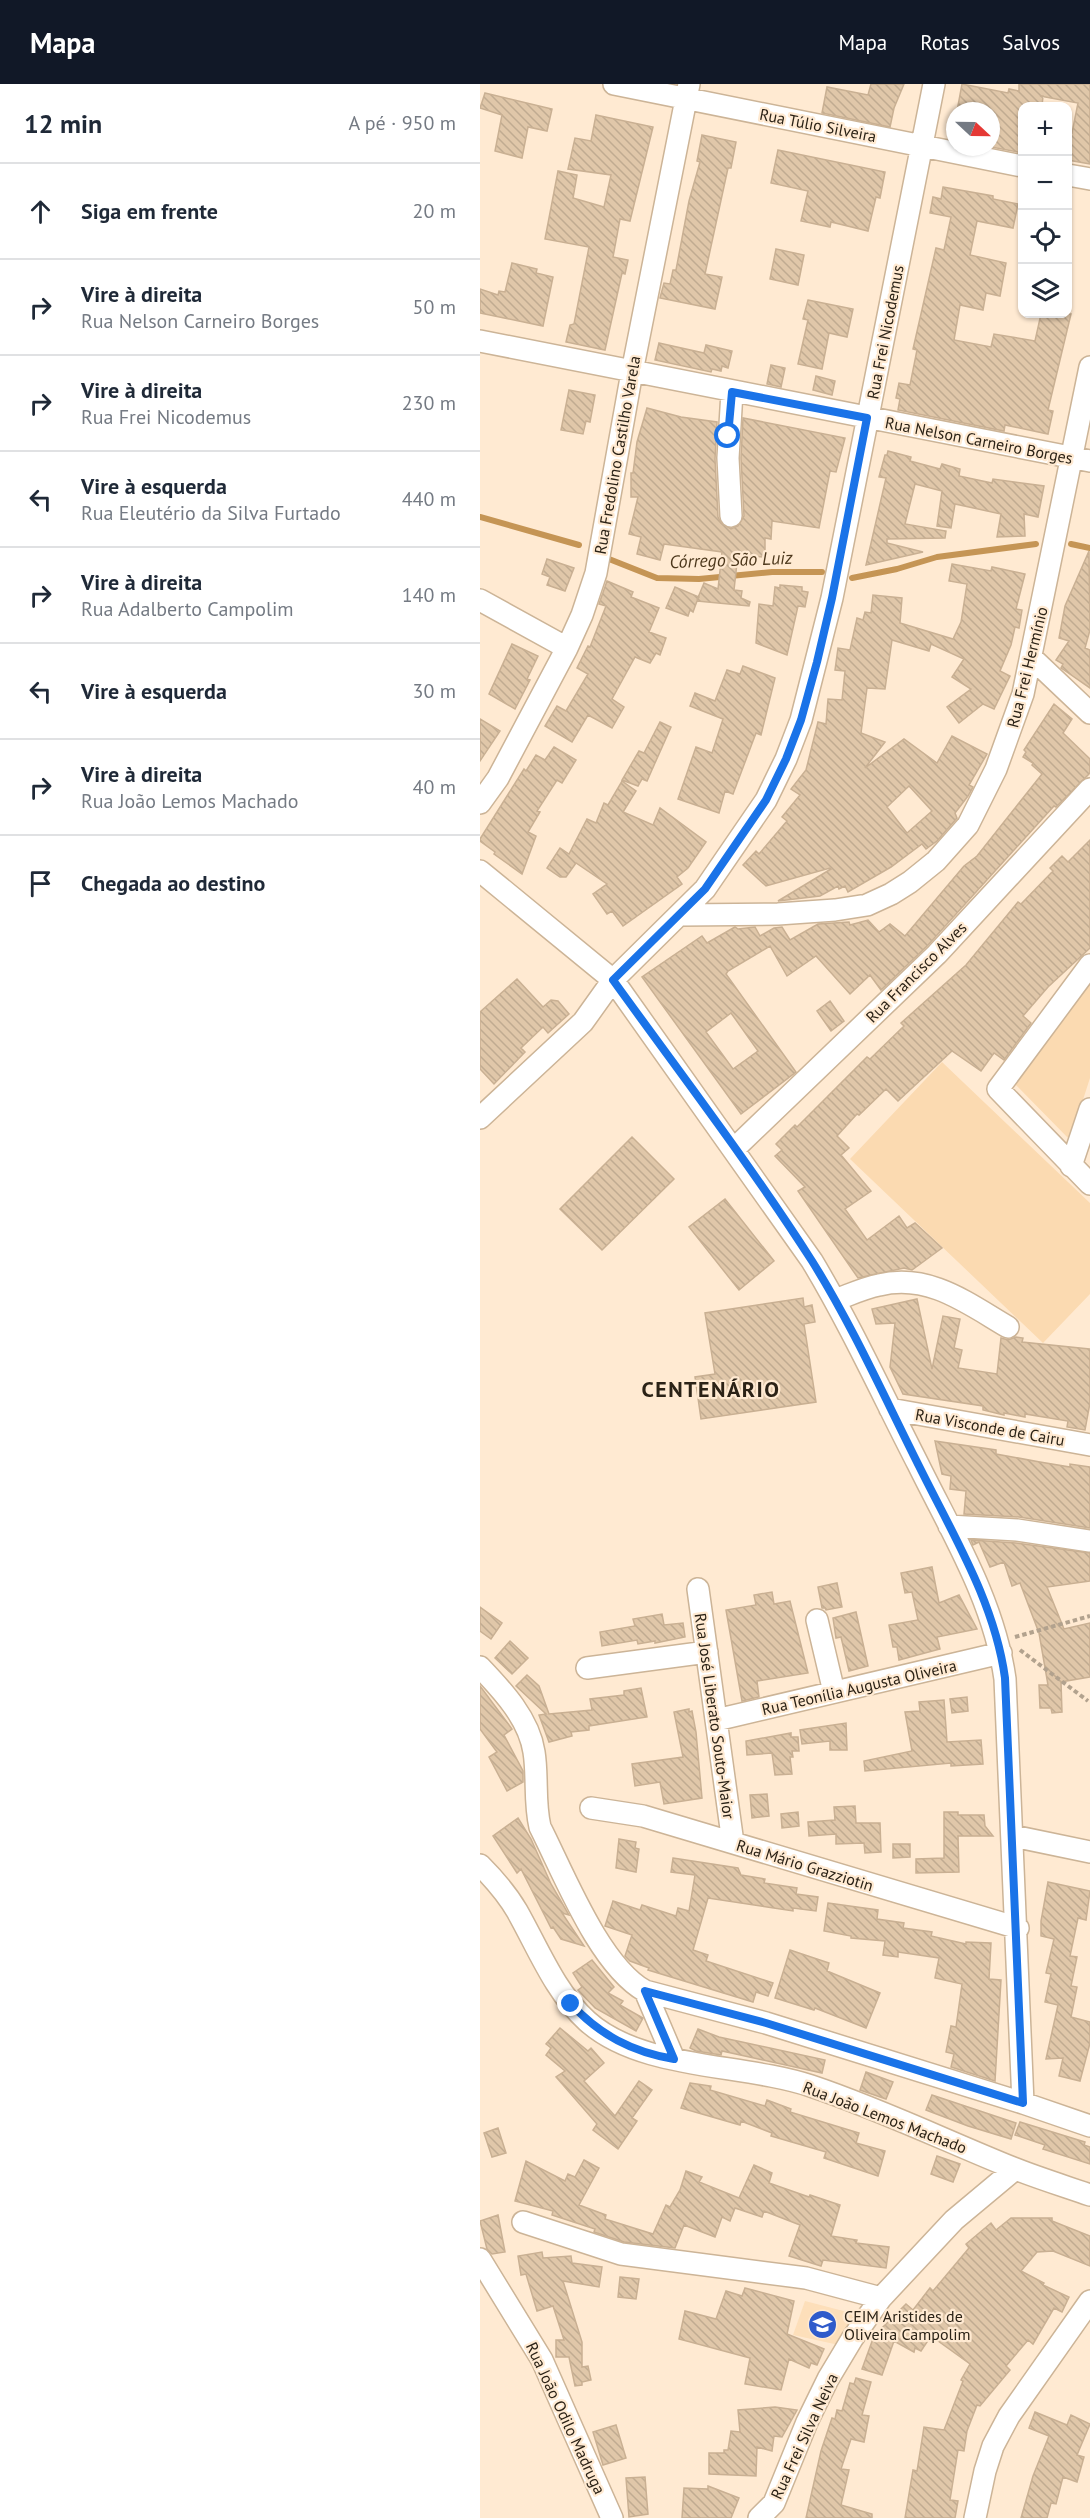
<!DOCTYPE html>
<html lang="pt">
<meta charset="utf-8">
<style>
:root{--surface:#fff;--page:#f2f2f3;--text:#1f2937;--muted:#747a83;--line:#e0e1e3;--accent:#111827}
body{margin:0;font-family:"PT Sans",sans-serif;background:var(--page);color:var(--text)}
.controls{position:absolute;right:18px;top:18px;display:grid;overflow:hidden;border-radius:12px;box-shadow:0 2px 4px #0004}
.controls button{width:54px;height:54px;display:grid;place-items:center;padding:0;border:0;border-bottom:2px solid var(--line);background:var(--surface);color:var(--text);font:30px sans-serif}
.compass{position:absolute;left:466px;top:18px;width:54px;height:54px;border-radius:50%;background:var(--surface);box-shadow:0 2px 4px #0004;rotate:112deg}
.stop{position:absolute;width:18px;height:18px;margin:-14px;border:4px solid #1a73e8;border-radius:50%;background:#fff}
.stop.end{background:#1a73e8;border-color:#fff;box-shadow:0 2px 6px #0008}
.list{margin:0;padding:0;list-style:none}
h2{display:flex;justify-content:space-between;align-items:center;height:78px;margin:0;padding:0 24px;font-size:26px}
h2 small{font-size:20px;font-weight:400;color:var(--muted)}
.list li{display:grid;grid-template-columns:39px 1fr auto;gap:18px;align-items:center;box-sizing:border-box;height:96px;padding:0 24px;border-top:2px solid var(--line)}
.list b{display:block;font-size:22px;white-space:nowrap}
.list p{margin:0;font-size:20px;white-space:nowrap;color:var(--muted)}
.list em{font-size:20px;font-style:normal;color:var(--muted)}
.icon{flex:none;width:33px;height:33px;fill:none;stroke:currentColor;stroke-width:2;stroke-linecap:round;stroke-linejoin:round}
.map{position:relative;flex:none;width:610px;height:2434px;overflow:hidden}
header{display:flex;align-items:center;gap:36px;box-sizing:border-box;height:84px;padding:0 30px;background:var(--accent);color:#fff}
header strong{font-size:28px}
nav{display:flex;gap:33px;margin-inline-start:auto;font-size:21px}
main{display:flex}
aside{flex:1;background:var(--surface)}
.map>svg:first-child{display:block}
.built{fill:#fddfba}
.green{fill:#fbdab1}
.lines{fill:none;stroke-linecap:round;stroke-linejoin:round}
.stream{stroke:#c59555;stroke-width:6}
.building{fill:url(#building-back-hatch);stroke:#c9b093;stroke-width:1.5;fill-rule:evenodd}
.minor-casing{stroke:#ccb497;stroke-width:24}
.path{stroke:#b2a28e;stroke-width:4;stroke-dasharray:4.5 3;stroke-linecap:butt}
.minor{stroke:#fff;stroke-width:21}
.route{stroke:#1a73e8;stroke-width:8}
.labels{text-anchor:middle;stroke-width:4.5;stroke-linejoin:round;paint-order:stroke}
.street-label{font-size:16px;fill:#2b2216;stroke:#ffead2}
.poi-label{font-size:16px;fill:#2b2216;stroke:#ffead2;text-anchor:start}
.water-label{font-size:18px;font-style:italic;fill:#4c371b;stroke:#ffead2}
.district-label{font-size:22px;font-weight:bold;letter-spacing:1.5px;fill:#2b2216;stroke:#ffead2}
</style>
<header>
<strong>Mapa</strong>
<nav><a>Mapa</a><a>Rotas</a><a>Salvos</a></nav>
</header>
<main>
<aside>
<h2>12 min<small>A pé · 950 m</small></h2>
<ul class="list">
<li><svg class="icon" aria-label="ahead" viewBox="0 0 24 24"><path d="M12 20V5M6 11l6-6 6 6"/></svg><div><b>Siga em frente</b></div><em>20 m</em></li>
<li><svg class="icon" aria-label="right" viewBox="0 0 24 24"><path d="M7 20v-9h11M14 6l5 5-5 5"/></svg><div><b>Vire à direita</b><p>Rua Nelson Carneiro Borges</p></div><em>50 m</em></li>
<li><svg class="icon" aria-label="right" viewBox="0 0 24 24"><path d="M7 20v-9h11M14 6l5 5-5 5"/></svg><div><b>Vire à direita</b><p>Rua Frei Nicodemus</p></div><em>230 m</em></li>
<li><svg class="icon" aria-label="left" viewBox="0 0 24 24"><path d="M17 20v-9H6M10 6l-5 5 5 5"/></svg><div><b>Vire à esquerda</b><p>Rua Eleutério da Silva Furtado</p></div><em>440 m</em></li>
<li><svg class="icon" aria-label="right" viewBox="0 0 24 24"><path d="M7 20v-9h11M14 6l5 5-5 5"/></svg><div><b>Vire à direita</b><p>Rua Adalberto Campolim</p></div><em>140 m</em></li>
<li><svg class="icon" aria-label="left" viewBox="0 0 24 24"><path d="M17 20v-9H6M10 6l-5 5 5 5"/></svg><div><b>Vire à esquerda</b></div><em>30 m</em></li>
<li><svg class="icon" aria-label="right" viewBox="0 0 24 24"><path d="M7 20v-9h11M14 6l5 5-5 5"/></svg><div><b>Vire à direita</b><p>Rua João Lemos Machado</p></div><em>40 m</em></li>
<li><svg class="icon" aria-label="arrive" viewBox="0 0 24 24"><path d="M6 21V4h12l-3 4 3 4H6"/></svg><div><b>Chegada ao destino</b></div></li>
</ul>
</aside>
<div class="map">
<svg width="610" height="2434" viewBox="0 0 610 2434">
<defs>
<pattern id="building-back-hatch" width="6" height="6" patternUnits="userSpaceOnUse" patternTransform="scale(1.5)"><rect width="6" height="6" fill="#e0c7a9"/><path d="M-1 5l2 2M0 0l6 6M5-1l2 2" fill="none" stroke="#c0ab91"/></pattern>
</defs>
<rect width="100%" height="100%" fill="#ffead2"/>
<path class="built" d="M325 2217 375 2230 359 2261 313 2251Z"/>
<path class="green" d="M610 893V994L590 1056 533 998Z
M462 978 610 1119V1210L563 1259 370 1075Z"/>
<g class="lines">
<path class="stream" d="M0 433 99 461
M591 460 610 464
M129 475 177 494 219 495 292 488H342
M372 494 417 485 457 473 556 460"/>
</g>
<path class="building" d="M391 0H424L414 24 410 43 342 29 347 3 388 11Z
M482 0 528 9 529 5 539 7V0H610V80L588 76V48L592 49 598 19 560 12H563L562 22H543V69L511 63V27H477Z
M5 9 72 25 67 47 48 43 42 74 15 67 22 31 0 24Z
M116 31 173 43 150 137 140 135 133 173 148 176 145 190 142 189 125 266 86 258 90 241 94 240 109 163 65 155 78 87 97 91 93 114 124 123 131 91 88 85 95 54 111 57Z
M222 51 256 58 251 84H248L225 190 242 193 235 225 180 214 184 199 190 200 193 186H196L209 117 220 78 217 77Z
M298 66 405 88 400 114 396 113 388 147 351 138 350 143 321 137 328 107 291 99Z
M463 103 513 112V115L538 120 533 144 497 137 490 171 526 179 520 212 506 209 503 226 480 221 474 256 511 263 514 250 555 257 561 230H591L568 326 573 327 568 350 525 341 524 347 418 326 420 315 416 314 419 299 430 301 437 266 433 265 456 164 464 166 471 133 450 129 453 113 461 115Z
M296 165 324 171 318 201 290 195Z
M32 179 57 185 56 189 73 193 63 242 0 229V205L18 211 19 207 25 208Z
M328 216 373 225 367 253 349 249 342 285 318 280 328 236 323 235Z
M179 259 224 269 226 261 252 267 248 284 242 282 241 287 232 285 231 288 175 276Z
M291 281 305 284 301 303 287 300Z
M336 292 355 297 352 311 333 306Z
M89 306 115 311 110 338 106 337 103 350 81 346Z
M167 324 201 333 237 338 235 375 238 433 241 439 251 445 258 442 264 432 261 374 263 334 365 354 356 388 350 387 339 444 292 437 291 455 285 454V473L268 472V479H257L254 506 262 507 261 514 270 518 269 522 217 517 213 528 210 526 208 532 186 524 195 503 219 513 217 516 224 499 238 505 242 468 184 460 180 476 157 470 161 453 149 450 158 413H151V389H153L157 358Z
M408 367 431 373 430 377 460 385 462 380 480 385 479 392 512 399 513 395 564 402 558 433 544 430 545 452 517 453 521 430 475 420 471 444 457 442 462 407 435 400 425 440 466 447 465 454 407 455V459L443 468 386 481 406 394 399 393 405 371H407Z
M609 467 610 546 605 564 610 566V604L584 586 581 584 583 580 576 576 589 557 579 554 585 522Z
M67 475 94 484 85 507 67 501 70 493 62 490Z
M472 480 511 487 512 483 545 490 536 525 542 526 539 544 535 543 531 561 520 587 530 592 514 625 503 620 479 639 467 623 491 605 472 593 484 575 451 560 449 567 412 556 405 605 387 604 381 649 405 658 385 684 424 655 457 679 472 652 507 670 489 701 493 703 488 712 475 729 477 734 457 757 446 765 442 760 411 783 368 808 365 802 359 805 358 802 340 812 298 817 351 785 350 784 286 802 263 781 276 767 279 770 307 737 302 733 320 711 311 705 326 686 338 638 346 640 348 615 362 616 365 587 355 586 358 564 370 566 377 534 383 536 385 528 391 529 393 511 422 514 420 539 473 555 481 538 487 500 469 497ZM429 702 452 727 427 749 407 723Z
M127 497 153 508 151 513 179 524 169 548 186 554 180 571 176 569 170 579 155 573 132 615 144 623 132 644 108 631 92 658 65 642 77 622 86 627 108 590 97 584 108 562 110 563 126 522 119 520Z
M300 501 322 503V507L328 508 325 523 318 522 307 571 276 559 279 520 293 522 295 503 300 504Z
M32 560 58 572 47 595 50 596 35 625 9 610Z
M263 582 295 594 281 651 276 649 253 710 245 707 239 729 198 715 216 663 232 669 243 635 210 622 215 609 235 617 247 586 260 590Z
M574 620 592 635 583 649 610 675V689L576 723 574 722 448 861 401 906 390 891 370 910 336 872 307 892 290 862 248 887 246 890 316 988 261 1030 162 893 222 852 227 859 255 843 258 845 275 843 280 852 294 844 302 843 310 856 338 840 369 838 370 841 388 836 399 848 410 840 425 852 484 782 497 772 562 690 552 681 553 679 543 673 546 668 544 666ZM251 929 278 967 253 985 226 948Z
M0 635 20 647 0 677Z
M180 638 191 643 167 697 162 695 158 702 142 696 159 667 164 669Z
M74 663 96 676 82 699 77 696 57 727 60 728 48 748 56 752 42 790 14 770 15 768 0 757V755L44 685 46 687 56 671 65 676Z
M142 697 156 707 143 728 173 741 180 724 226 758 208 784 197 793 202 800 143 842 132 827 127 830 113 810 127 800 96 779 86 793H80L67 784 80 764 89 770 107 735 116 739 124 719 128 721Z
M610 756V864L568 903 543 932 551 939 524 976 514 969 501 987 472 967 418 1017 406 1005 379 1031 377 1030 357 1052 369 1064 361 1071 391 1107 365 1125 387 1156 419 1132 427 1144 435 1139 462 1164 432 1186 424 1184 378 1194 318 1107 325 1103 295 1072 302 1066 296 1060 315 1041 317 1043 387 973 390 975 424 942 421 939 486 881 538 818 541 820 573 787 570 784 582 772 588 778Z
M37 895 63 923 71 916 78 917 89 930 68 949 63 943 41 964 45 968 14 1000 0 985V928Z
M350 917 364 937 351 947 337 927Z
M152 1053 194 1095 122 1166 80 1125Z
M245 1115 294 1177 259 1206 209 1143Z
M323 1214 324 1223 332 1221 335 1238 324 1240 336 1318 221 1335 215 1293 235 1290 225 1229Z
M437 1215 452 1285 463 1232 480 1235 474 1264 482 1266 478 1284 517 1290 521 1254 528 1256 536 1253 543 1254 542 1258 610 1265V1319L605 1346 587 1343 588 1337 545 1330V1333L524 1329V1331L503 1326V1322L423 1310 410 1283 415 1239 396 1240 392 1225Z
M455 1357 516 1366V1370L560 1378 590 1383V1380L610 1383V1444L539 1433 484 1430 486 1407 470 1405 471 1392 462 1390Z
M491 1456 536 1459 610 1469V1497L567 1503 584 1545 610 1539V1593L581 1598 582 1628 572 1629 571 1624H560L559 1601H568L559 1549 540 1499 532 1502 524 1478 510 1483 499 1458 493 1461Z
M452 1483 459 1519 479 1511 497 1545 457 1553 460 1565 419 1576 417 1563H413L409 1541 438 1536 432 1508 425 1509 421 1489Z
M357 1499 362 1523 346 1526 345 1524H342L338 1503Z
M292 1508 294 1520 310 1517 328 1589 277 1597 279 1613 262 1617 246 1526 276 1521 274 1511Z
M0 1523 22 1539 11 1555 0 1547Z
M376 1528 388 1582 369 1587 361 1553 356 1554 353 1534Z
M182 1530 184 1541 203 1539 205 1553 175 1559V1557L158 1560 157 1556 122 1562 120 1548 155 1542 153 1535Z
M30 1557 48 1574 32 1590 15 1574Z
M47 1591 59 1602 69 1630 112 1626 110 1615 144 1611V1607L161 1604 167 1633 109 1642V1646L91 1648 92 1652 69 1658 59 1631 66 1630 36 1602Z
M0 1602 32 1645 24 1651 43 1687V1698L27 1707 9 1673 17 1668 0 1645Z
M487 1613 488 1627 472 1629 470 1615Z
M464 1616 467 1658 501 1656 503 1680 471 1682V1679L385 1687 384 1677 432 1667 425 1628 440 1627 439 1618Z
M209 1625V1628L212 1627 216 1648 222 1714 184 1720 180 1698 155 1702 152 1680 203 1673 194 1628Z
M366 1639 367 1666H350V1657L322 1660 320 1646Z
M311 1649V1653H318L319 1667H312L313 1673H310L312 1690 295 1691 292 1669 267 1671 266 1657Z
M287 1710 289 1732 272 1734 270 1711Z
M375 1722 376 1739H400L401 1768 385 1769 384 1759 356 1760V1750L329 1752 328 1738 355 1736 354 1723Z
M318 1728 319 1742 302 1744 301 1730Z
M464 1728H478V1731H504L505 1742 513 1752H478L479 1788 436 1789V1775L464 1774Z
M38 1734 51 1755 71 1800 89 1831 82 1829 104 1862 81 1855 73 1843 71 1844 41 1785 37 1789 13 1752Z
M139 1755 156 1758 155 1764 159 1765 156 1788 136 1784Z
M413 1760H430V1773L413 1774Z
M193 1774 258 1784 261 1791 285 1795 284 1799 317 1804 316 1810 338 1813 336 1827 313 1824V1827L228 1814 213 1866 228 1871 226 1877 293 1899 288 1912 276 1908 273 1918 168 1886 169 1884 150 1877 145 1872 152 1851 125 1842 133 1817 160 1826 162 1821 196 1832 198 1824 209 1827 215 1791 191 1788Z
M568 1798 610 1807 606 1836 598 1834 590 1872 597 1873 591 1902 597 1903 591 1933 610 1938V1959L600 1997 579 1992 583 1974 566 1975 578 1921 565 1918 571 1890 566 1889 574 1855 561 1852V1837Z
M348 1819 398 1826 397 1835 424 1839 423 1844 452 1848 451 1852 486 1860V1858L511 1859 509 1895 521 1896 515 1997 471 1983 474 1970 466 1968 471 1942 476 1943 482 1900 455 1894 459 1874 418 1868V1873L403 1871 405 1857 371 1854V1852L344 1847Z
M310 1866 349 1879 347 1887 400 1909 386 1944 335 1924 334 1926 295 1914Z
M112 1876 134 1903 128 1909 143 1917 140 1921 163 1934 156 1947 115 1924 98 1906 102 1903 93 1889Z
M80 1944 108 1967 111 1964 124 1979 104 1997 135 2032 159 1997 172 2006 152 2034 157 2037 138 2065 113 2046 117 2040 76 1993 85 1987 66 1971 71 1964 66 1960Z
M218 1945 239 1953 345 1976 342 1989 242 1967 241 1971 216 1967 210 1964Z
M386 1988 413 1998 406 2015 380 2006Z
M210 1999 231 2002 230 2006 285 2022 287 2016 311 2025 310 2028 379 2049 376 2059 405 2067 398 2092 344 2074 346 2068 291 2052 292 2049 261 2037 260 2041 201 2024Z
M452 2011 536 2039 531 2055 488 2042 446 2026Z
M540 2038 605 2058 604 2061 610 2063V2080L563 2065 565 2061 535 2051Z
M18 2044 26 2069 12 2073 4 2049Z
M457 2072 480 2080 473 2098 451 2090Z
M104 2076 119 2084 99 2121 126 2131 125 2135 173 2150 186 2121 190 2123 200 2106 206 2087 222 2093 219 2098 259 2114 274 2081 292 2089 289 2099 329 2113 330 2111 360 2121 351 2152 377 2156 376 2159 409 2163 406 2184 343 2176 341 2182 309 2172 320 2141 284 2127 282 2133 255 2124 250 2137 242 2133 235 2153 204 2141 195 2164 144 2158 114 2148 115 2145 72 2131 73 2127 35 2117 46 2077 85 2097 88 2090 95 2093Z
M18 2131 25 2168 12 2170 7 2165 0 2137Z
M531 2134H572V2137L610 2152V2182L573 2167 557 2168 541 2187 564 2199 563 2201 589 2213 582 2228 574 2224 553 2260 548 2256 526 2282 530 2286 500 2322 497 2321 487 2347 484 2367 478 2366 470 2416 478 2417 475 2434H425L433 2386 437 2387 444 2343 464 2346 483 2297 481 2296 490 2280 451 2252 441 2267 435 2264 434 2268 414 2257 402 2291 382 2285 394 2252 426 2220 433 2226 450 2204 453 2207 489 2164 486 2160 511 2139 516 2146Z
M62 2168 63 2174 91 2172 92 2179 122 2183 119 2203 83 2197 102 2258V2283L108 2282 111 2296 102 2298V2301L95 2302 89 2273H76V2256H84L73 2222 57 2227 46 2190 41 2191 38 2172Z
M140 2193 159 2195 156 2215 138 2213Z
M265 2204 314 2217 307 2250 344 2265 337 2281 331 2279 329 2284 309 2275 301 2306 265 2300 270 2274 199 2255 205 2227 236 2235 246 2207 262 2212Z
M376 2294 391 2298 382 2331 389 2332 384 2358 371 2355 361 2385 369 2386 361 2421 392 2430V2434H326L341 2367 352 2334 355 2335 357 2326 362 2327 370 2299 374 2300Z
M295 2323 317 2326 302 2353 294 2352 292 2367 277 2363 276 2392 229 2390V2369H244V2366H248L251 2347 260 2348 258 2326Z
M555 2328 587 2341 591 2331 610 2340 597 2371 604 2373 597 2398 583 2393 576 2420 571 2419 567 2434H541L553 2392 569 2352 549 2344Z
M136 2341 146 2374 123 2381 113 2348Z
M165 2393 168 2430 149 2433 146 2394Z
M228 2402 259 2414 251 2434H202L204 2404 228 2405Z"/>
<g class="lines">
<defs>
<path id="minor" d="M134 0 542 82
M588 91 610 95
M0 257 610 377
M251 432 248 374 252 308
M0 516 87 564
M552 574 610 629
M0 719 18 694 87 564 102 531 116 489 152 288 209 0
M0 787 133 896 332 1177C371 1242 403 1312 438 1380 472 1449 514 1517 525 1595L543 2019 610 2042
M200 831 298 830 355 826 387 821 411 810 430 798 456 777 488 741 516 685 543 610 610 283
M610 881 518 1005 610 1100
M0 1034 103 938 133 896 225 805 286 716 306 675 321 636 352 514 454 0
M254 1065 457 870 610 705
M591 1082 610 1025
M355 1216C369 1211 384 1204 399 1201 449 1189 487 1219 528 1243
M410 1325 610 1361
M469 1442 537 1446 610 1457
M218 1505 253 1759
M337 1536 354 1608
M0 1583C23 1607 49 1635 54 1668 58 1693 54 1718 60 1743 84 1790 119 1881 165 1907L286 1939 543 2019
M107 1584 227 1568
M236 1636 521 1569
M111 1724 163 1732 538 1844
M533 1752 610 1768
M0 1781C14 1795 27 1810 37 1827 58 1864 75 1908 107 1937 161 1986 262 1979 331 2002 400 2025 466 2057 533 2084 558 2094 584 2102 610 2111
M165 1907 194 1975
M43 2138 141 2170 326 2194 401 2214
M0 2175 62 2276 132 2434
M279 2434 294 2419 327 2338 348 2295 372 2255 401 2214 474 2136 535 2085
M495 2434 505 2387 513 2362 529 2332 610 2217"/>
</defs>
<use href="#minor" class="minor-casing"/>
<path class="path" d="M535 1553 610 1532
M540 1566 608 1617"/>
<use href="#minor" class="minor"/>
</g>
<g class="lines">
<path class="route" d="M91 1920C120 1951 152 1968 194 1975L165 1907 286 1939 543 2019 525 1594C515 1521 476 1456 443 1390 407 1319 374 1244 332 1177 270 1080 200 989 133 896L225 805 286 716 306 675 321 636 337 578 352 514 387 334 252 308 248 352"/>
</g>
<defs>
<symbol id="school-disc" viewBox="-11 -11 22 22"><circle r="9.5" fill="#2f5bcb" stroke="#ffead2"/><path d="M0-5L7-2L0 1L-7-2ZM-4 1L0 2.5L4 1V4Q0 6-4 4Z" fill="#fff"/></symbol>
</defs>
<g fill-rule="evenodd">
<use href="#school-disc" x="326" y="2224" width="33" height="33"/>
</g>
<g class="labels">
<g class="street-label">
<text transform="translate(338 41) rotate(11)" y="6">Rua Túlio Silveira</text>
<text transform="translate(405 248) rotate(-79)" y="6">Rua Frei Nicodemus</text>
<text transform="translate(499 356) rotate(11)" y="6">Rua Nelson Carneiro Borges</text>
<text transform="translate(137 371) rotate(-80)" y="6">Rua Fredolino Castilho Varela</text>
<text transform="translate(547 583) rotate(-76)" y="6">Rua Frei Hermínio</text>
<text transform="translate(436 888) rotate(-45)" y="6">Rua Francisco Alves</text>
<text transform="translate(510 1343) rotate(10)" y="6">Rua Visconde de Cairu</text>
<text transform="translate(379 1603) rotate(-13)" y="6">Rua Teonília Augusta Oliveira</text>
<text transform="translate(235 1632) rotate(82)" y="6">Rua José Liberato Souto-Maior</text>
<text transform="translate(325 1781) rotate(17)" y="6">Rua Mário Grazziotin</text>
<text transform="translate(405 2033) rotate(21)" y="6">Rua João Lemos Machado</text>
<text transform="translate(86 2334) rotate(65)" y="6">Rua João Odilo Madruga</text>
<text transform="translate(324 2352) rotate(-65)" y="6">Rua Frei Silva Neiva</text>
</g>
<g class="poi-label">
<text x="364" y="2238">CEIM Aristides de<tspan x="364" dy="18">Oliveira Campolim</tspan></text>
</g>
<g class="water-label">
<text transform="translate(251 476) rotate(-2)" y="6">Córrego São Luiz</text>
</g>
<g class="district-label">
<text x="231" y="1313">CENTENÁRIO</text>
</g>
</g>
</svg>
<div class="controls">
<button>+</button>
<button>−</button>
<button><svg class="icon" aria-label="locate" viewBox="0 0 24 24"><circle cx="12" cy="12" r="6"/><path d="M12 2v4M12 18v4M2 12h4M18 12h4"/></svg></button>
<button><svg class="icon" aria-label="layers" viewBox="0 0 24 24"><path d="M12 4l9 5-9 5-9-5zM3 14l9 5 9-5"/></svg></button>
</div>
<svg class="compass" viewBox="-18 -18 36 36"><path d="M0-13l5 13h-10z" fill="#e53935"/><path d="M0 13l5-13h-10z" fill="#747a83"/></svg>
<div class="stop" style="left:248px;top:352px"></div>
<div class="stop end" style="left:91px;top:1920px"></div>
</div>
</main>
